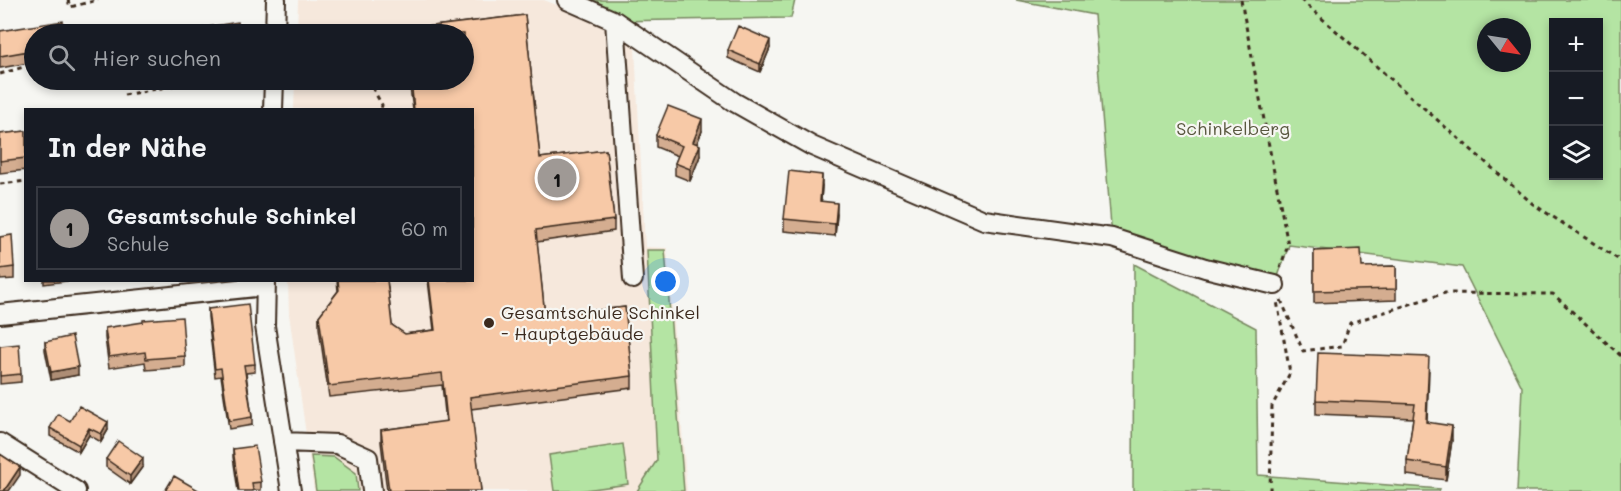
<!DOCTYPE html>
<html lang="de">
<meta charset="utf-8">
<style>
:root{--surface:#171b24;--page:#242831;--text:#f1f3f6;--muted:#9ea1a6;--line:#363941;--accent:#9f9995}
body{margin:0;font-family:Mali,sans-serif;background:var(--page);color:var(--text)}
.controls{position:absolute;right:18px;top:18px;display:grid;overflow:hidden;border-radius:0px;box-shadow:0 3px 9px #0003}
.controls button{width:54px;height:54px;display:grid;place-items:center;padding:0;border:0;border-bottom:2px solid var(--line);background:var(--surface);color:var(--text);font:30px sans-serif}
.compass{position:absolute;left:1477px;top:18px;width:54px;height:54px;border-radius:50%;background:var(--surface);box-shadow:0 3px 9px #0003;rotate:120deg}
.you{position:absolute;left:666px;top:282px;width:21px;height:21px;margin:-15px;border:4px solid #fff;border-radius:50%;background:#1a73e8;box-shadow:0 0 0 9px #1a73e833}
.badge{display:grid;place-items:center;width:39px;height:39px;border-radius:50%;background:var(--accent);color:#111;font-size:20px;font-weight:700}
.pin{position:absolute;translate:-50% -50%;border:3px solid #fff;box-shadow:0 2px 6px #0006}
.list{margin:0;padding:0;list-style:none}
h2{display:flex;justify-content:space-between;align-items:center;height:78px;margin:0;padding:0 24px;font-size:26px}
h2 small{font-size:20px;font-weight:400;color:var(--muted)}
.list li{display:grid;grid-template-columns:39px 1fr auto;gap:18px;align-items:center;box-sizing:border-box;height:84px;margin:0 12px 12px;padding:0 12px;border:2px solid var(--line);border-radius:0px}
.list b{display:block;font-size:22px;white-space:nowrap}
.list p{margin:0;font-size:20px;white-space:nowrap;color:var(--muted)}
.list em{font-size:20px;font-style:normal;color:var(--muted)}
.icon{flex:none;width:33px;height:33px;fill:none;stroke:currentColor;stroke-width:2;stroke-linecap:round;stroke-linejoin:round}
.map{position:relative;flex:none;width:1621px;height:491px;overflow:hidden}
.search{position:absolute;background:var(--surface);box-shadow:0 3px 9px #0003;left:24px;top:24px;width:450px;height:66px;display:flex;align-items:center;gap:15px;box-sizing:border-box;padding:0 21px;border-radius:33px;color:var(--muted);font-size:22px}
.panel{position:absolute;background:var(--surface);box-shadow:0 3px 9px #0003;left:24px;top:108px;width:450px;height:174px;border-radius:0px}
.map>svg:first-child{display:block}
.built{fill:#f6e8dc}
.green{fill:#b4e4a3;stroke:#788760;stroke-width:1.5;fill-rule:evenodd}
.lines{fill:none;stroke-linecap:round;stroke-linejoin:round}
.minor-casing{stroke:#3b2a1e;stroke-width:22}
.path{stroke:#3b2a1e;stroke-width:3;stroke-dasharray:4.5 4.5;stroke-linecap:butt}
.minor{stroke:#f6f6f2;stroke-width:18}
.wall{fill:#d4ad90;stroke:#3b2a1e;stroke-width:1.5}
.shaded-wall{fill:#ad8d75;stroke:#3b2a1e;stroke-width:1.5}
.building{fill:#f7c9a7;stroke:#3b2a1e;stroke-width:1.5}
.poi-dot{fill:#3b2a1e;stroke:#f6f6f2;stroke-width:2}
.labels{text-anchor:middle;stroke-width:4.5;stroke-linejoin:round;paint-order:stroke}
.park-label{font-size:18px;fill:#59583f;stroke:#f6f6f2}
.poi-label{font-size:18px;fill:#3b2a1e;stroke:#f6f6f2;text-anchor:start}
</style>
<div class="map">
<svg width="1621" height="491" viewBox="0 0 1621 491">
<rect width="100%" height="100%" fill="#f6f6f2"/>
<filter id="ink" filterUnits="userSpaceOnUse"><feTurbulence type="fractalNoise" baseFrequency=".0167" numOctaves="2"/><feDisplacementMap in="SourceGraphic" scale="12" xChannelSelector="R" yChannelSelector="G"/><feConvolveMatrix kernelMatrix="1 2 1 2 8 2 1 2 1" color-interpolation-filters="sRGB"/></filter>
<g filter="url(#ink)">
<path class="built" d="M298 0H544L607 25 635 46 645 247 667 248 687 491H314L289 314 288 281 472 280V110L294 109 295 80H464V34H297Z"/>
<path class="green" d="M561 0H795L791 18 615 21Z
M1016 0H1621V491H1517L1522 387 1462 267 1289 245 1275 285 1112 238 1094 15ZM1554 22H1598V176H1554ZM1486 27H1522V63H1486Z
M647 250H665L684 491H637L657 460Z
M1134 264 1256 328 1258 475 1440 489 1439 491H1133Z
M623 444 628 484 578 491H554L549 455Z
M311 456 334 457 356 473 358 491H316Z"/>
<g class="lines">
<defs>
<path id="minor" d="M567 0 615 21 734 102 812 146 984 220 1112 238 1205 268 1275 285
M615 21 633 279
M275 34 276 0
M273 110 274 80
M266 280 265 326 291 491
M0 314 266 286
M283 442 337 444 368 458 372 491
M0 443 76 491"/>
</defs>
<use href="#minor" class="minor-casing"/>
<path class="path" d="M68 0 70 7 98 0
M1241 0 1288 245 1280 268
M1301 0 1533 204 1621 261
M0 74 34 64
M368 80 382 105 381 110
M124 95 204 80
M0 184 26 181
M1281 300 1303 351 1342 346 1350 323 1445 293 1553 294 1621 356
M1270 491 1272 406 1290 373 1277 301"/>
<use href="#minor" class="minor"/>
</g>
<path class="wall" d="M525 15 540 158 606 150 614 220V231L537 242 545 316 625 307 632 376V388L471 409 481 491H387L381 442V430L446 422 442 385 329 397 319 328V316L338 291 337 280H387L392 325 405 334 434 330 428 280H472V110H413L409 80H464V34H417V28Z
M0 31 34 34V62L0 68Z
M770 48 760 72 728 58V50Z
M111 80H129L112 82Z
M26 131V170L0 173V134Z
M702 131 697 143 700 156 690 181 675 175V163L678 156 656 147V135Z
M822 186 821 201 837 214 835 236 784 231V219Z
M0 237 14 267V279L0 280Z
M1314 251 1362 267 1396 266V300L1314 303Z
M44 280H74L44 284Z
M208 309 255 364V372L246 373 252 417V425L229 429 221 376 215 377 208 317Z
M105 328 185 356V367L146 370 145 362 109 368 105 338Z
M45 342 78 375 51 380 45 350Z
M0 346 21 374V382L0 384Z
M1429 371 1427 422 1452 440 1446 480 1407 475V461L1413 418 1316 414V400Z
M70 421 108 430 101 442 89 435 79 452 50 436V428Z
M233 449 261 482V490L238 491 233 457Z
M106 459 143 466 130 484 106 467Z"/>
<path class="shaded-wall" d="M770 40V48L760 72V64Z
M702 119V131L693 153V142Z
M700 145V156L690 181V169Z
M822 175V186L820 213V201Z
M837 203V214L835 236V224Z
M78 367V375L51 380V372Z
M108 422V430L101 442V434Z
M1452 426V440L1446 480V467Z
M89 428V435L79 452V445Z
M143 458V466L130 484V476Z
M20 467V475L9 491H4Z"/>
<path class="building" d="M525 15 540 158 606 150 614 220 536 230 545 316 625 307 632 376 470 397 481 491H389L381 430 447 421 442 373 329 386 319 316 339 290 338 280H387L392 325 405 334 435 330 429 280H472V110H414L411 80H464V34H418L417 28Z
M63 21 65 34H34V50L0 56V31Z
M238 22 240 34H164Z
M738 26 770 40 760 64 728 50Z
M668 106 702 119 693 142 700 145 690 169 675 163 682 146 656 135Z
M26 131V158L0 161V134Z
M789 171 822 175 820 201 837 203 835 224 784 219Z
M12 235 14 267 0 269V237Z
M1361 249 1362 267 1396 266V289L1314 291V251Z
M248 304 255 364 244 365 252 417 229 421 221 368 215 369 208 309Z
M182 317 185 356 146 359 145 352 109 357 105 328 143 322V320Z
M72 336 78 367 51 372 45 342Z
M19 344 21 374 0 376V346Z
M1318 353 1429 357 1426 422 1452 426 1446 467 1407 461 1415 404 1316 400Z
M79 406 108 422 101 434 89 428 79 445 50 428 58 414 70 421Z
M118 441 143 458 130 476 106 459Z
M255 446 261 482 252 483 253 491H239L233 449Z
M0 454 20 467 4 491H0Z
M174 476 200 491H165Z"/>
</g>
<circle class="poi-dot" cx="489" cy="323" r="6"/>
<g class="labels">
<g class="park-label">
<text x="1233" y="135">Schinkelberg</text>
</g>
<g class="poi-label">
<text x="501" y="319">Gesamtschule Schinkel<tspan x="501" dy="21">- Hauptgebäude</tspan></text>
</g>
</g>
</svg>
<div class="controls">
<button>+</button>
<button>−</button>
<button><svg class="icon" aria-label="layers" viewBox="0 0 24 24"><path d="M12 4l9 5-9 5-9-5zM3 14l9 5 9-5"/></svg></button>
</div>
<svg class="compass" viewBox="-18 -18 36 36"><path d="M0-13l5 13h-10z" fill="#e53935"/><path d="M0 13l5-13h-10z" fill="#9ea1a6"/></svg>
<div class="you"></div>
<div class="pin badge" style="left:557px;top:178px">1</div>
<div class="search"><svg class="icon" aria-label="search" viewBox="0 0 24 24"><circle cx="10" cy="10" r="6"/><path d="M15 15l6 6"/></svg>Hier suchen</div>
<section class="panel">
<h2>In der Nähe<small></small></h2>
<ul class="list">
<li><span class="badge">1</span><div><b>Gesamtschule Schinkel</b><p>Schule</p></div><em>60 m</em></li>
</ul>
</section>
</div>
